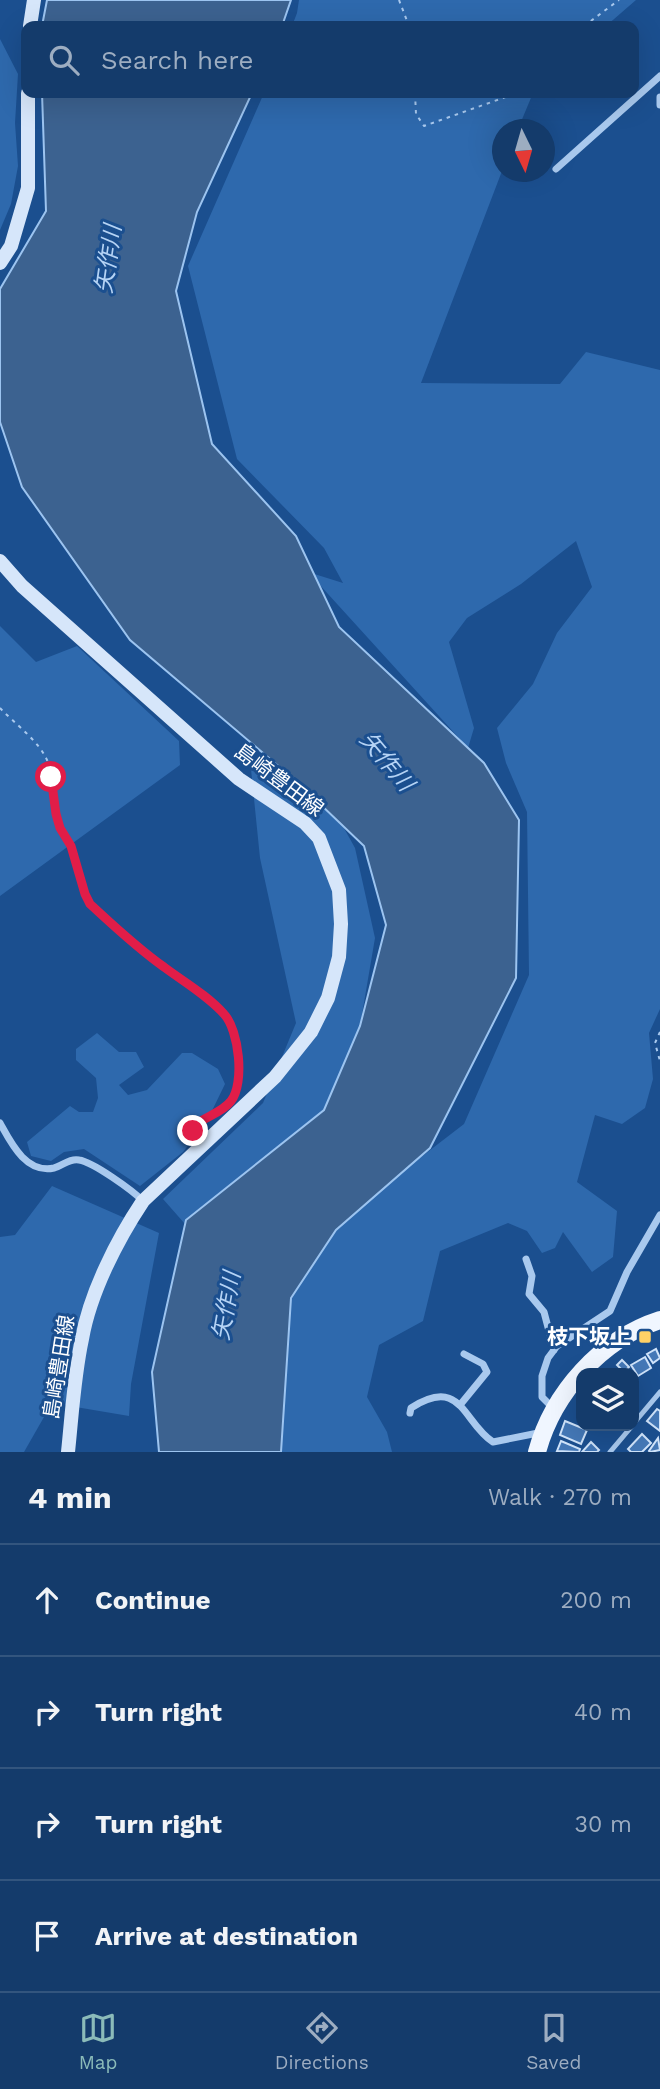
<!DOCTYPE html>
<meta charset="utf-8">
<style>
:root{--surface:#143b6b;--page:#1d4271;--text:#f1f3f6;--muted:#9dadc1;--line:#33557e;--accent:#8bbbb9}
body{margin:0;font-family:"Work Sans","Noto Sans JP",sans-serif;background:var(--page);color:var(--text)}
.controls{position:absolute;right:21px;bottom:21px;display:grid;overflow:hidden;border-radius:14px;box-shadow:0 7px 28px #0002}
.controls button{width:63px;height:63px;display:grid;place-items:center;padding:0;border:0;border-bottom:2px solid var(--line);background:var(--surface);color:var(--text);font:35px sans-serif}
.compass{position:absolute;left:492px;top:119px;width:63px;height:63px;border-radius:50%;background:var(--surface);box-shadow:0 7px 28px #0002;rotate:175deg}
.stop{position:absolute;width:21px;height:21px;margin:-16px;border:5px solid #e11d48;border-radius:50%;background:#fff}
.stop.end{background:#e11d48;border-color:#fff;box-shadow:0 2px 7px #0008}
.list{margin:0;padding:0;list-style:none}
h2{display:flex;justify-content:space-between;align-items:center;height:91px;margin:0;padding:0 28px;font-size:30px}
h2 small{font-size:23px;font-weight:400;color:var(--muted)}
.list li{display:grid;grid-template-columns:46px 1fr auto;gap:21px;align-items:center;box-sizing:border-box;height:112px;padding:0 28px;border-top:2px solid var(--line)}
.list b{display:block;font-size:26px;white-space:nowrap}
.list em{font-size:23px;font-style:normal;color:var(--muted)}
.icon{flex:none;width:38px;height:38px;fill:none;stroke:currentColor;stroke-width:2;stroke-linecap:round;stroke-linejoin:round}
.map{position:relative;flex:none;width:660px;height:1452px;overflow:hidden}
.search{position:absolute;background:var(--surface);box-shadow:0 7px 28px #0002;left:21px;right:21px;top:21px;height:77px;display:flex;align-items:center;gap:18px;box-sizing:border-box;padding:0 24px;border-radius:14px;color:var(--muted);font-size:26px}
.sheet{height:539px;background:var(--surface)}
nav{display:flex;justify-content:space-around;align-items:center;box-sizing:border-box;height:98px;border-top:2px solid var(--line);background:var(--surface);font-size:19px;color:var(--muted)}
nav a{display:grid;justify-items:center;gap:4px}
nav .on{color:var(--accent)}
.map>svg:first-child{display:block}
.green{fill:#2e69ad}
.water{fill:#3c6290;stroke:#9cc4f0;stroke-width:2}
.building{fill:#4478b7;stroke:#cfe3fa;stroke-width:2}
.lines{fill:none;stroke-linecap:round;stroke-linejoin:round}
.path{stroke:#a9c9ee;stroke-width:2;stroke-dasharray:3.5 5;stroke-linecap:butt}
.service{stroke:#a9c9ee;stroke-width:5}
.minor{stroke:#a9c9ee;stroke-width:7}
.secondary{stroke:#d6e6fa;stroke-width:14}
.primary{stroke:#f0f6ff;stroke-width:18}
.route{stroke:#e11d48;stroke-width:9}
.poi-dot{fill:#ffd166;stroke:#1b4f8f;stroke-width:2.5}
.labels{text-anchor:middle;stroke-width:6;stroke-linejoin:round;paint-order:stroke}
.street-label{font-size:21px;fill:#fff;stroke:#1b4f8f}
.poi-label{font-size:21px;font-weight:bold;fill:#fff;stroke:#1b4f8f;text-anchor:end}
.water-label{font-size:23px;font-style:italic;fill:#b5d3f5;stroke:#1b4f8f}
</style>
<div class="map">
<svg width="660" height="1452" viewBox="0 0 660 1452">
<rect width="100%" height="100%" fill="#1b4f8f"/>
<path class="green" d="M299 0H636L606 26H292L297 13Z
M0 39 18 74 15 123 18 166 11 204 0 230Z
M264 93H533L518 129 503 130 502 171 421 383 560 384 586 352 660 370V1009L649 1033 653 1079 645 1108 622 1124 595 1115 577 1182 617 1211 613 1257 592 1272 563 1232 555 1248 542 1253 527 1231 508 1223 440 1251 423 1321 379 1345 367 1397 387 1432 392 1452H281L291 1298 336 1230 412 1164 464 1124 529 975 527 812 506 763 497 728 533 684 557 633 592 587 576 541 521 584 467 618 449 642 474 728 468 748 308 572 343 583 324 548 237 459 188 266Z
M0 626 36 662 77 646 179 741 180 765 0 896Z
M290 747 314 774 355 848 375 938 360 1026 324 1110 232 1183 185 1224 163 1199 263 1103 296 1023 260 858 251 769Z
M97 1033 119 1052H136L144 1067 119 1085 128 1095 147 1090 182 1053H192L218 1069 225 1084 207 1121 183 1152 140 1186 84 1149 64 1152 51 1161 31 1156 27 1142 70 1106 79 1112H93L98 1098 96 1078 76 1060V1049Z
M52 1186 159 1233 131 1384 129 1416 52 1403 24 1452H0V1237L15 1235Z"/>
<path class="water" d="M47 0H291L282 26H42Z
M42 93H252L197 212 176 291 212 444 296 536 339 627 484 763 519 820 516 978 430 1148 336 1230 291 1298 281 1452H159L152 1372 186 1220 324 1110 360 1026 386 925 364 846 296 781 130 640 22 487 0 422V289L46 211Z"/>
<path class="building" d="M656 1349 660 1358 653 1363 647 1354Z
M645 1357 651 1368 638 1376 631 1365Z
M622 1360 629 1367 624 1372 617 1365Z
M657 1409 660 1411V1431L647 1421Z
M565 1421 587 1430 581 1444 560 1435Z
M642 1434 651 1443 642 1452H631L628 1449Z
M658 1438 660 1450 650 1452 649 1451Z
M561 1441 580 1449 579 1452 557 1451Z
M591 1442 599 1450 597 1452H582Z"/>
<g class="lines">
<path class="path" d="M399 0 409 26
M584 26 619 0
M415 93 416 114 424 126 517 93
M0 708C15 724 38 740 47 760 54 776 52 795 55 812 58 828 69 840 75 856 81 872 80 892 92 905 115 930 142 952 169 971 188 984 209 996 224 1014 242 1033 243 1078 231 1100
M660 1032 655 1043 660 1061
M194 1136 195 1125 225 1106"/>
<path class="service" d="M634 1423 660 1392
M610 1452 632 1426"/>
<path class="minor" d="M660 97V105
M556 169 660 76
M0 1123C11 1143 26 1174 54 1168 62 1166 70 1158 79 1160 93 1162 132 1190 143 1201
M526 1259 532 1276 529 1294 544 1312 554 1350
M460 1405 487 1372 483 1364 464 1354
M554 1409 542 1397V1376L548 1358 557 1346 610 1311 627 1272 660 1215
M410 1413 411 1408C462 1375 463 1423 493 1442L543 1432"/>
<path class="secondary" d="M30 26 34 0
M0 263 11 246 28 188V93
M0 561 22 586 239 779 305 823 319 838 339 890 341 924 339 957 328 998 311 1032 275 1077 143 1201C117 1240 90 1293 82 1339 74 1376 72 1414 68 1452"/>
<path class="primary" d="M537 1452C553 1393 601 1339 660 1320"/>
</g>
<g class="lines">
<path class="route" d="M51 777 56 814 60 828 71 846 85 894 90 904C114 926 137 948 164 967 184 982 207 995 224 1014 239 1030 245 1083 231 1101 223 1112 205 1117 195 1125L193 1131"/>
</g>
<rect class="poi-dot" x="638" y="1330" width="14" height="14" rx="3.5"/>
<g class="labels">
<g class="street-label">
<text transform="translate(279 780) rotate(37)" y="7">島崎豊田線</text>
<text transform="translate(59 1367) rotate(-81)" y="7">島崎豊田線</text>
</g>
<g class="poi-label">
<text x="631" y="1344">枝下坂上</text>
</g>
<g class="water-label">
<text transform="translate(108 259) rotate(-82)" y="8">矢作川</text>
<text transform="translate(387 761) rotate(50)" y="8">矢作川</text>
<text transform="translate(226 1306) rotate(-80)" y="8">矢作川</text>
</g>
</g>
</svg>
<div class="controls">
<button><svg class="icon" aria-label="layers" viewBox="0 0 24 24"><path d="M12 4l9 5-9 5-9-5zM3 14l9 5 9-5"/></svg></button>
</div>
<svg class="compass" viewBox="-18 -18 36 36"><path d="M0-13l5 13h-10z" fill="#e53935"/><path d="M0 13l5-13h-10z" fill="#9dadc1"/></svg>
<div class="stop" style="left:51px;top:777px"></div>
<div class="stop end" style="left:193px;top:1131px"></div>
<div class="search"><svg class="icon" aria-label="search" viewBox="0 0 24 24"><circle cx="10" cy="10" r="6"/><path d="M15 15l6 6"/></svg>Search here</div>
</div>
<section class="sheet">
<h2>4 min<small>Walk · 270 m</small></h2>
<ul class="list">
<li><svg class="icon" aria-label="ahead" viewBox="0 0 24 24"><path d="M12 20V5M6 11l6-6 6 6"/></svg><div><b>Continue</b></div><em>200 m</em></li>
<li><svg class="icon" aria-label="right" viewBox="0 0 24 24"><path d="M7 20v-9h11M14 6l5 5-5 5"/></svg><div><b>Turn right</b></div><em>40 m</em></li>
<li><svg class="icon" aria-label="right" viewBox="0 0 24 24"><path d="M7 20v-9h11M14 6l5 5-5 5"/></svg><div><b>Turn right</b></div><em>30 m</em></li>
<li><svg class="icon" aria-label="arrive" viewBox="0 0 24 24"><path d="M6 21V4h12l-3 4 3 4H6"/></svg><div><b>Arrive at destination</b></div></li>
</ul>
</section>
<nav>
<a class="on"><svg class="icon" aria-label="map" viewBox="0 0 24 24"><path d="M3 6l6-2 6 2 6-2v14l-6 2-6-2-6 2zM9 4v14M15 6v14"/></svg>Map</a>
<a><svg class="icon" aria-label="directions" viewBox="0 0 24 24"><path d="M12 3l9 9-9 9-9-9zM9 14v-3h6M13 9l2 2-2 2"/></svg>Directions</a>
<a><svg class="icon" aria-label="saved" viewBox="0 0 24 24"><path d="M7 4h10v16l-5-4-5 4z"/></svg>Saved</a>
</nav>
